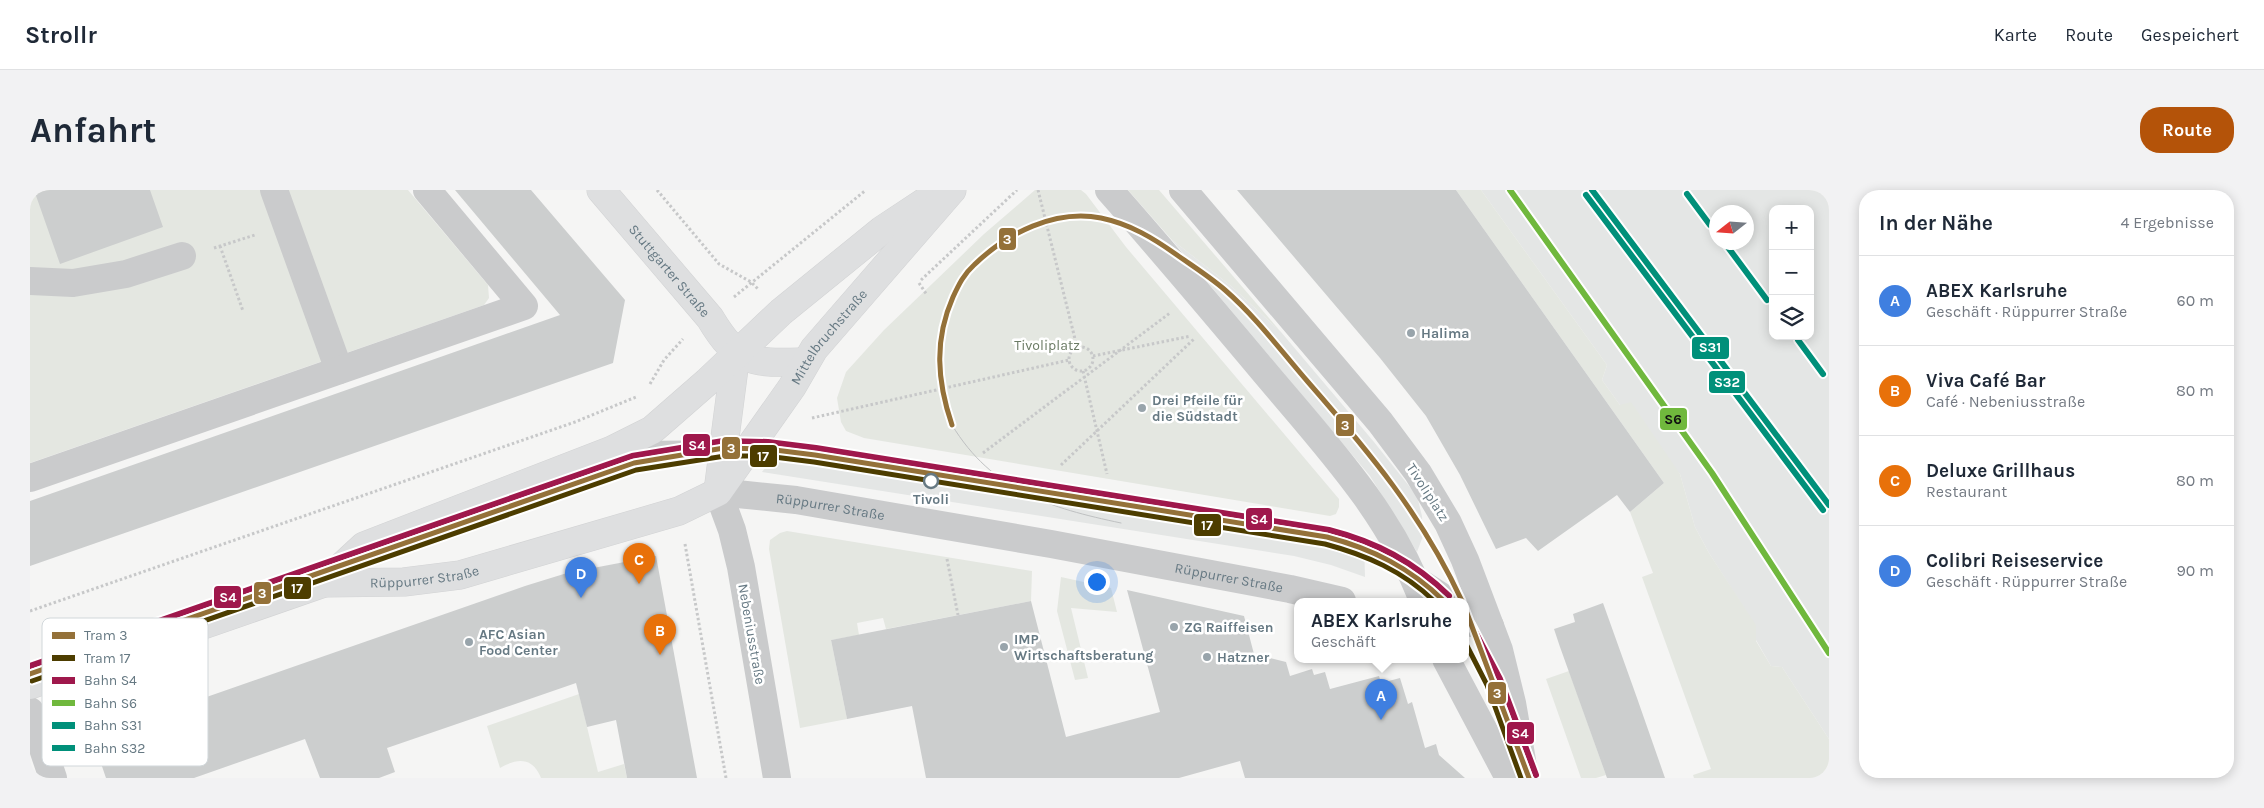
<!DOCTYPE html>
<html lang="de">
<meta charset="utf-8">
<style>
:root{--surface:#fff;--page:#f2f2f3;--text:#1f2937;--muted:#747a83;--line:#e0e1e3;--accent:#b45309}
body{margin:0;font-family:Karla,sans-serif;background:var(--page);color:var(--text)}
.controls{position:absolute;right:15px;top:15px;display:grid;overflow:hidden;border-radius:10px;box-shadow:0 2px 12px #0003}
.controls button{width:45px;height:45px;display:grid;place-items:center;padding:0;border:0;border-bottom:1px solid var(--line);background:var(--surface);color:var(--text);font:25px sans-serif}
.compass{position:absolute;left:1679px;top:15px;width:45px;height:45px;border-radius:50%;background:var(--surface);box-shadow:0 2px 12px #0003;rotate:253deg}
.you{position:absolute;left:1066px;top:391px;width:18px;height:18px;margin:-12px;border:4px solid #fff;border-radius:50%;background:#1a73e8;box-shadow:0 0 0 8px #1a73e833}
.badge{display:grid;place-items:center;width:32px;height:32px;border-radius:50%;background:var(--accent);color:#fff;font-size:16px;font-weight:700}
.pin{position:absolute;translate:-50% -41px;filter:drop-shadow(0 1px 2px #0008)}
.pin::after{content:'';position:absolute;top:26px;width:18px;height:15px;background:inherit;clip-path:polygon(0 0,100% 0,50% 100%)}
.popup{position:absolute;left:1264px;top:408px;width:175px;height:65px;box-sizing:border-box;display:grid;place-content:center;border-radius:10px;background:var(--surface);filter:drop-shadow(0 1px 4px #0005);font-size:16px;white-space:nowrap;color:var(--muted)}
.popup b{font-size:19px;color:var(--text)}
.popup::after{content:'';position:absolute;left:50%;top:100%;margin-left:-10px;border:10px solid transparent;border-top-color:var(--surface)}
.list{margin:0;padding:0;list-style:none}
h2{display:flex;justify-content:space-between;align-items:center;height:65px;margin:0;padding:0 20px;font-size:21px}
h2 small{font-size:16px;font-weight:400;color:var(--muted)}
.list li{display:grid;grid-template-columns:32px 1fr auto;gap:15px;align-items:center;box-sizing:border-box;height:90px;padding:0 20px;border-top:1px solid var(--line)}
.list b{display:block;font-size:19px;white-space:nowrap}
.list p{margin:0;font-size:16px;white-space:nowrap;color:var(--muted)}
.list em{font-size:16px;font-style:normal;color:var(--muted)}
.icon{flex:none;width:28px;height:28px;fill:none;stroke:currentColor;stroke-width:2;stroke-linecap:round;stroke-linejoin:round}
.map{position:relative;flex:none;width:1799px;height:588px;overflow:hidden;border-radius:20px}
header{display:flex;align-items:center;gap:30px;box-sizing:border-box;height:70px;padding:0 25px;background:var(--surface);border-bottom:1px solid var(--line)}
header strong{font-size:24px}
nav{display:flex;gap:28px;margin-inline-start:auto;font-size:18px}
.intro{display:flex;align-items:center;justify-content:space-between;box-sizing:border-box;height:120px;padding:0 30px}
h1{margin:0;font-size:35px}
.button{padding:12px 22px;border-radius:20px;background:var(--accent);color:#fff;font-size:18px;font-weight:700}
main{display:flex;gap:30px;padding:0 30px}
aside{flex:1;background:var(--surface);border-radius:20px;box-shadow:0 2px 12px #0003}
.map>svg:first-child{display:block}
.built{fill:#e4e6e5;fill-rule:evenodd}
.green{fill:#e4e7e1}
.building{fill:#cccece}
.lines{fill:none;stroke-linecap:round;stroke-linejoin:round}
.secondary-casing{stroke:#d2d3d4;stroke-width:29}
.path{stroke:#c7c8c9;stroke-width:3;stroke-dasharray:2.5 2.5;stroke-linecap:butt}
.service{stroke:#cacbcc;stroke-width:18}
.minor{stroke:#cacbcc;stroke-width:28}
.tertiary{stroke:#cacbcc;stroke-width:28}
.secondary{stroke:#dedfe0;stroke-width:28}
.tram{stroke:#bfc1c2;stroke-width:1}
.rail-1-casing{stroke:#fff;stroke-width:10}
.rail-2-casing{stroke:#fff;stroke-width:10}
.rail-3-casing{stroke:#fff;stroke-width:10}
.rail-4-casing{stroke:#fff;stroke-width:10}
.rail-1{stroke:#9f184c;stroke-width:6}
.rail-2{stroke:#70b83d;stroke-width:6}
.rail-3{stroke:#00907a;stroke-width:6}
.rail-4{stroke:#00907a;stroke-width:6}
.tram-1-casing{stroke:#fff;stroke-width:9}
.tram-2-casing{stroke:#fff;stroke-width:9}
.tram-1{stroke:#947139;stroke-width:5}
.tram-2{stroke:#4d3d00;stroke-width:5}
.poi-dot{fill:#98a4ab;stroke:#fff;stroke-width:2}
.stop-dot{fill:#fff;stroke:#667983;stroke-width:2.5}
.labels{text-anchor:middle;stroke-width:5;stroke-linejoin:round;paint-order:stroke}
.street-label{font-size:14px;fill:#667983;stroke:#fff}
.poi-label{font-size:14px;font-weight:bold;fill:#667983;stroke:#fff;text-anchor:start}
.park-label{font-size:14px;fill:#6b7b65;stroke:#fff}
.stop-label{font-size:14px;font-weight:bold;fill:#667983;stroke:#fff}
.key{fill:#fff;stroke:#d1d7da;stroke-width:1}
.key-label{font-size:14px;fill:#667983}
.line-badge{stroke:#fff;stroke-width:2}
.badge-label{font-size:14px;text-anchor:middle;font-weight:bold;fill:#fff}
.pale-badge-label{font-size:14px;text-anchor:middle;font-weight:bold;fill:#111}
</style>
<header>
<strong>Strollr</strong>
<nav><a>Karte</a><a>Route</a><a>Gespeichert</a></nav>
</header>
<div class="intro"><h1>Anfahrt</h1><a class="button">Route</a></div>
<main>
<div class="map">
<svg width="1799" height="588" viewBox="0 0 1799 588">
<rect width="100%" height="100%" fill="#f5f5f4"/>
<path class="built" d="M1451 0H1799V549L1752 477 1741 476 1726 450 1725 435 1679 363 1665 337 1650 284 1590 215 1572 190 1577 175ZM1743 19H1780V146H1743ZM1686 22H1716V52H1686Z
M1141 49 1201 96 1251 142 1344 252 1387 306 1392 326 1393 346 1387 362 1340 286Z
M754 253 1334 351 1335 387 1301 375 1264 366 732 282Z"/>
<path class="green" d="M0 0H378L458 95 459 108 454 115 0 273Z
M1005 0H1051L1056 4 1096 57 1309 309V317L1306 324 1300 326 834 248 816 241 811 232 807 208 816 182 854 140 903 93 954 44Z
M1098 0H1129L1251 142 1201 96 1141 49Z
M1426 0H1451L1577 175 1572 190 1590 215 1601 212 1650 284 1665 337 1679 363 1726 435V451L1741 476 1752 477 1799 549V588H1664L1663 585 1681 579 1612 387 1623 383 1600 322 1634 293Z
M757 341 1002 381 1001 411 856 439 853 428 827 433 829 445 801 450 817 529 770 538 739 359 740 350 750 343Z
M1031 387 1081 398 1087 422 1041 418 1058 488 1045 490 1027 421Z
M1539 481 1576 585 1566 588H1551L1516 489Z
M549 504 568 582 594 574 597 588H511C503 567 487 568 470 578L457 536Z"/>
<path class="building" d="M4 0H120L133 37 30 74Z
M425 0H501L595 110 583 173 0 376V311L530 125Z
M1207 0H1426L1634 293 1600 322 1587 305 1508 361 1496 348 1466 359 1430 285 1396 226 1350 168Z
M626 366 667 588H597L586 530 557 537 546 493 357 558 365 582 349 588H290L275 549 164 588H76L62 547 495 396 537 383Z
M1097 400 1214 426 1224 464 1256 472 1260 486 1282 479 1284 485 1295 482 1300 499 1349 486 1351 493 1370 488 1378 514 1382 512 1395 558 1406 554 1409 565 1435 588H1215L1210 571 1149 588H896L882 516 817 529 801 450 1001 411 1036 547 1130 522Z
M1573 413 1607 508 1635 588H1577L1530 457 1524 439 1545 432 1543 424Z"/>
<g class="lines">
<defs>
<g id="secondary">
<path id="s2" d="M571 0 680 128C708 175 723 173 775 172"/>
<path d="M688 301 706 163"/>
<path d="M294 393 334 356 582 260 622 240 677 192 751 122 852 40 905 5"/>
<path id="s3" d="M0 495 294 393 374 392 430 385 649 321 688 302 762 197 784 159 922 0"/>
</g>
</defs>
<use href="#secondary" class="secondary-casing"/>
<path class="path" d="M627 0 689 74 721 92 728 99
M1008 0 1047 157
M190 56 213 121
M184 58 225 45
M891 90 987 0
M889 93 897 105
M704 107 836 0
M1039 169a12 12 0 1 1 24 0a12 12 0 1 1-24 0Z
M1063 166 1161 146
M1053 181 1077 284
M620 194 634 170 653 149
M782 228 1039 170
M953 263 1140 123
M1031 275 1164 149
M655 354 696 588
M917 369 928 425
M0 421 545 232 606 207"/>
<path class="service" d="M591 260 737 259 1297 347C1350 359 1383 382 1427 411"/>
<g class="minor">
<path d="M244 0 309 180"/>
<path d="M0 91 43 93 96 84 152 66"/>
<path d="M0 288 494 116 397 0"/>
<path d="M1435 432 1460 436"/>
<path d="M0 521 23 588"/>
<path id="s1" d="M747 588 711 377 702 340 688 302 766 310 1021 354 1260 399 1312 411"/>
</g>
<path class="tertiary" d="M1079 0C1133 61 1185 123 1237 185 1296 255 1361 324 1393 411
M1153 0 1350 232 1388 283 1418 333 1435 370 1469 460 1482 513 1495 588
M1416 469 1479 588"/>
<use href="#secondary" class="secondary"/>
<path class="tram" d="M922 235C962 301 1020 318 1091 333"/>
<defs>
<path id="rail-1" d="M1441 434 1470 489 1506 585
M0 476 602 266 693 251 738 252 786 258 1299 340C1346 352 1384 372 1419 406"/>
<path id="rail-2" d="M1480 0 1682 283 1799 463"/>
<path id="rail-3" d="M1562 0 1799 315"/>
<path id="rail-4" d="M1657 4 1680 35
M1556 5 1793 320
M1697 56 1737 110
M1768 150 1793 184"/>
</defs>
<use href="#rail-1" class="rail-1-casing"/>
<use href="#rail-2" class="rail-2-casing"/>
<use href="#rail-3" class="rail-3-casing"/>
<use href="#rail-4" class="rail-4-casing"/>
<use href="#rail-1" class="rail-1"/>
<use href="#rail-2" class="rail-2"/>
<use href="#rail-3" class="rail-3"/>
<use href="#rail-4" class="rail-4"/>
<defs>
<path id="tram-1" d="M922 235C907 191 904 150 923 107 929 94 934 84 944 75 977 43 1025 19 1071 28 1100 34 1123 48 1147 65 1164 77 1180 87 1195 100 1227 128 1251 161 1278 192 1340 263 1392 325 1432 411
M1435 418 1499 588
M0 484 604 273 694 258 737 259 785 265 1297 347C1343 359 1380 378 1414 411"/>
<path id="tram-2" d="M1435 452 1457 495 1491 588
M2 491 606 280 695 266H736L784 272 1295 354C1336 365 1373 381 1404 411"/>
</defs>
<use href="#tram-1" class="tram-1-casing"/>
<use href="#tram-2" class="tram-2-casing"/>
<use href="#tram-1" class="tram-1"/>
<use href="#tram-2" class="tram-2"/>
</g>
<g class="poi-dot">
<circle cx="1381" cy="143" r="5"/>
<circle cx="1112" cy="218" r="5"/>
<circle cx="1144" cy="437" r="5"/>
<circle cx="439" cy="452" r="5"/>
<circle cx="974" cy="457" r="5"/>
<circle cx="1177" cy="467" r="5"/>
</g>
<circle class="stop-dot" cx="901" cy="291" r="7"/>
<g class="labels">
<g class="street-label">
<text dy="5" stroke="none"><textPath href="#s2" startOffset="106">Stuttgarter Straße</textPath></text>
<text dy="5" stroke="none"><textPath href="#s3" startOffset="910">Mittelbruchstraße</textPath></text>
<text transform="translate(1398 302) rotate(57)" y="5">Tivoliplatz</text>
<text dy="5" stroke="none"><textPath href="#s1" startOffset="406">Rüppurrer Straße</textPath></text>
<text dy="5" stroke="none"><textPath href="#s3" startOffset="412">Rüppurrer Straße</textPath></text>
<text dy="5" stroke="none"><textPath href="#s1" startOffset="811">Rüppurrer Straße</textPath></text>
<text transform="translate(722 444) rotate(80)" y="5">Nebeniusstraße</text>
</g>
<g class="poi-label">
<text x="1391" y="148">Halima</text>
<text x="1122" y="215">Drei Pfeile für<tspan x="1122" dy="16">die Südstadt</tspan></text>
<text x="1154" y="442">ZG Raiffeisen</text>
<text x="449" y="449">AFC Asian<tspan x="449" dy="16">Food Center</tspan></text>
<text x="984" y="454">IMP<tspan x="984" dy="16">Wirtschaftsberatung</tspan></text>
<text x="1187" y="472">Hatzner</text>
</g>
<g class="park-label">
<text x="1017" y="160">Tivoliplatz</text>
</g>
<g class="stop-label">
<text x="901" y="314">Tivoli</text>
</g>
</g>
<rect x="12" y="428" width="166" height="148" rx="8" class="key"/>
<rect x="22" y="442" width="23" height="7" fill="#947139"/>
<rect x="22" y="465" width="23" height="6" fill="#4d3d00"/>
<rect x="22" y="487" width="23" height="7" fill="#9f184c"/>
<rect x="22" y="510" width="23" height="6" fill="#70b83d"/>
<rect x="22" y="532" width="23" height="7" fill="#00907a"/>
<rect x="22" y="555" width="23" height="6" fill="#00907a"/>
<g class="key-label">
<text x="54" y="450">Tram 3</text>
<text x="54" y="473">Tram 17</text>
<text x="54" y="495">Bahn S4</text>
<text x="54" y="518">Bahn S6</text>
<text x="54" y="540">Bahn S31</text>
<text x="54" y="563">Bahn S32</text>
</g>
<g class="line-badge">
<rect x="968" y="37" width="19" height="24" rx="5" fill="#947139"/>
<rect x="1661" y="146" width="39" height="24" rx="5" fill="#00907a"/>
<rect x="1678" y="180" width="38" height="24" rx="5" fill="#00907a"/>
<rect x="1629" y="217" width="29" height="24" rx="5" fill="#70b83d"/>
<rect x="1305" y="223" width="20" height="24" rx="5" fill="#947139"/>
<rect x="652" y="243" width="29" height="24" rx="5" fill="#9f184c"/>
<rect x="691" y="246" width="20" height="24" rx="5" fill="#947139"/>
<rect x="719" y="254" width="29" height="24" rx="5" fill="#4d3d00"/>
<rect x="1215" y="317" width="28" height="24" rx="5" fill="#9f184c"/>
<rect x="1163" y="323" width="29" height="24" rx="5" fill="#4d3d00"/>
<rect x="253" y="386" width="29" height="24" rx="5" fill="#4d3d00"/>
<rect x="223" y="391" width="19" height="24" rx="5" fill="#947139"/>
<rect x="183" y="395" width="29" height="24" rx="5" fill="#9f184c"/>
<rect x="1457" y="491" width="20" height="24" rx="5" fill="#947139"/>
<rect x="1476" y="531" width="29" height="24" rx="5" fill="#9f184c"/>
</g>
<g class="badge-label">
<text x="977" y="54">3</text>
<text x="1680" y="162">S31</text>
<text x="1697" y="197">S32</text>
<text x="1315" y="240">3</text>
<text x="667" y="260">S4</text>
<text x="701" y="263">3</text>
<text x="733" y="271">17</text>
<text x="1229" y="334">S4</text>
<text x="1177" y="340">17</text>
<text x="267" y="403">17</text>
<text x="232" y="408">3</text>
<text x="198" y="412">S4</text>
<text x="1467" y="508">3</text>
<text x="1490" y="548">S4</text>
</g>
<g class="pale-badge-label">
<text x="1643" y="234">S6</text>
</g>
</svg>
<div class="controls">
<button>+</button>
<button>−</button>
<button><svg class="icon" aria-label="layers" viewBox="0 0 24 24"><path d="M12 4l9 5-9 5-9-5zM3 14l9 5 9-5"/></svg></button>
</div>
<svg class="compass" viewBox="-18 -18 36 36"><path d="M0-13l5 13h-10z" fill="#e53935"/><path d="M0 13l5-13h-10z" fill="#747a83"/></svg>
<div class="you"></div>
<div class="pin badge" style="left:1351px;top:530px;background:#3f7fe0">A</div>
<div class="popup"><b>ABEX Karlsruhe</b>Geschäft</div>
<div class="pin badge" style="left:630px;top:465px;background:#e8710a">B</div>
<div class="pin badge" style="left:609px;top:394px;background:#e8710a">C</div>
<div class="pin badge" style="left:551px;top:408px;background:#3f7fe0">D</div>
</div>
<aside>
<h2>In der Nähe<small>4 Ergebnisse</small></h2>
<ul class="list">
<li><span class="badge" style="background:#3f7fe0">A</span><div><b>ABEX Karlsruhe</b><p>Geschäft · Rüppurrer Straße</p></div><em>60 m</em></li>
<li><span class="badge" style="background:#e8710a">B</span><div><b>Viva Café Bar</b><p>Café · Nebeniusstraße</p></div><em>80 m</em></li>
<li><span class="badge" style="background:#e8710a">C</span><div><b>Deluxe Grillhaus</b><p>Restaurant</p></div><em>80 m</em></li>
<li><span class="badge" style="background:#3f7fe0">D</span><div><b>Colibri Reiseservice</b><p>Geschäft · Rüppurrer Straße</p></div><em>90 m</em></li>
</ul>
</aside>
</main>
